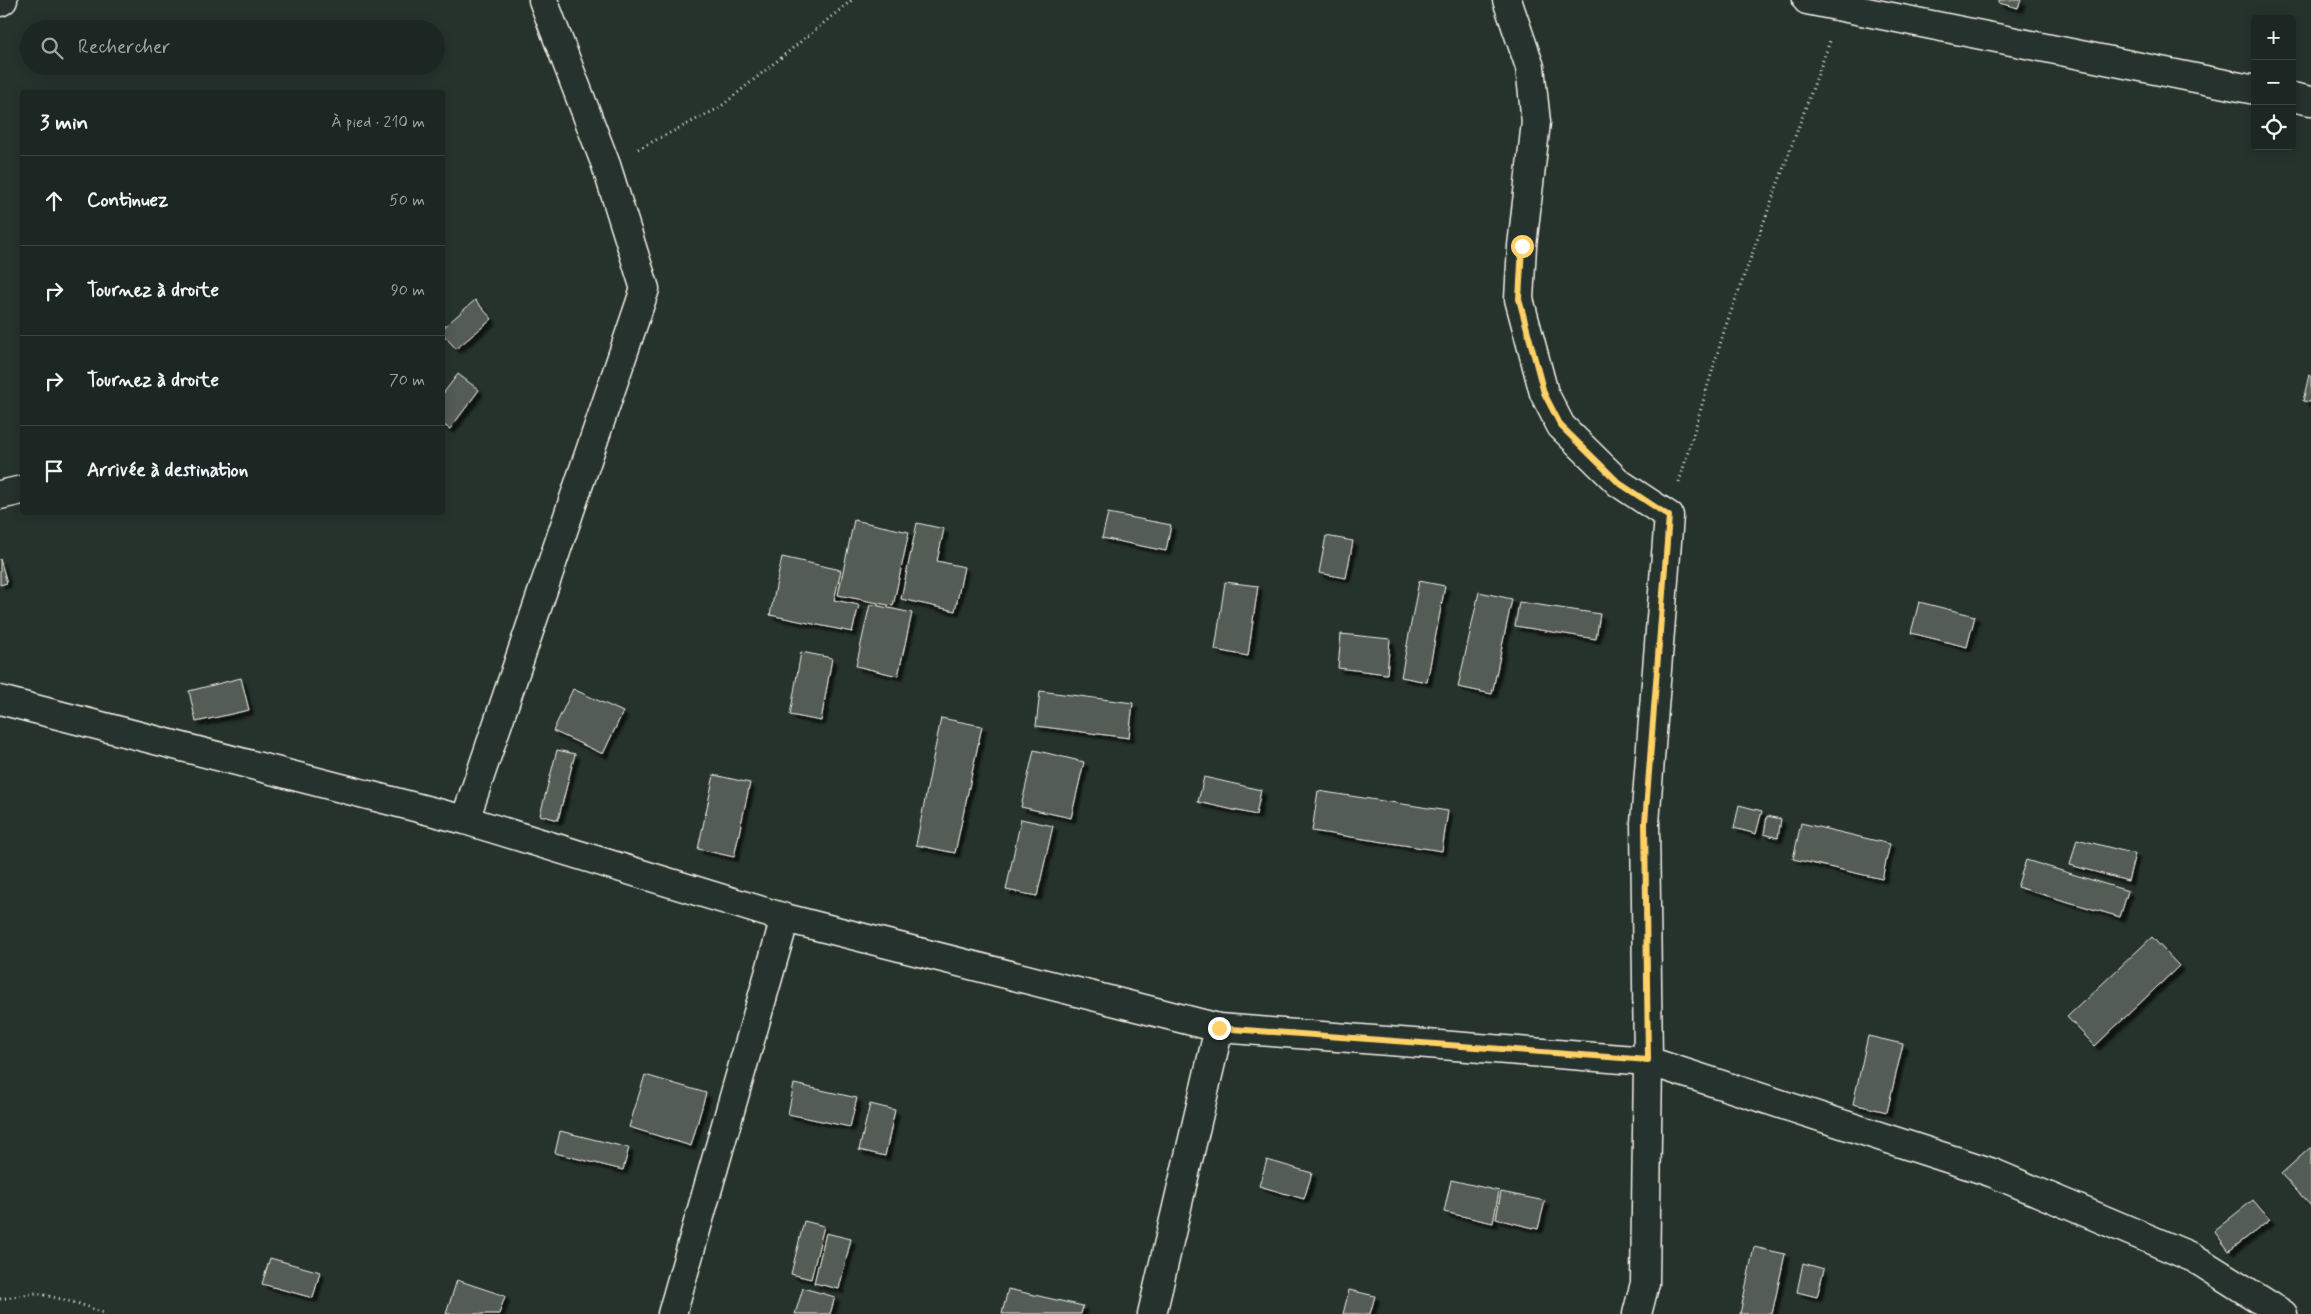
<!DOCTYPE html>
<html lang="fr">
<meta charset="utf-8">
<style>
:root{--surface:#1c2622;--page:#29322f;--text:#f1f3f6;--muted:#a0a5a5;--line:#3a4340}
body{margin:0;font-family:Mynerve,sans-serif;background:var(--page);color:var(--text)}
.controls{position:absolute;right:15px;top:15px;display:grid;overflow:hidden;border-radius:5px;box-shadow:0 2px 12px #0003}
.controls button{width:45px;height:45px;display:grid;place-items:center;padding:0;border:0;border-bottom:1px solid var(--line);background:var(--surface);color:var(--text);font:25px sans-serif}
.stop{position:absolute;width:15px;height:15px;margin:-11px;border:4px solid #ffd166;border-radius:50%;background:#fff}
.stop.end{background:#ffd166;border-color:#fff;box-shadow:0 1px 5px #0008}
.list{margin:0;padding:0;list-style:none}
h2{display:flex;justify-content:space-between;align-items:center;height:65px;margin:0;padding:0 20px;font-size:21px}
h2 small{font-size:16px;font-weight:400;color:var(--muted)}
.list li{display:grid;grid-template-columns:32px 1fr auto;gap:15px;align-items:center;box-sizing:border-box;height:90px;padding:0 20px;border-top:1px solid var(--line)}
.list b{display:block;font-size:19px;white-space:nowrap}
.list em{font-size:16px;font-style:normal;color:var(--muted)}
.icon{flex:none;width:28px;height:28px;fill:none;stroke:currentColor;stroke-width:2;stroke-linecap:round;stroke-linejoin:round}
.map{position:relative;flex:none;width:2311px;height:1314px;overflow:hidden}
.search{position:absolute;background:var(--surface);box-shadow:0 2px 12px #0003;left:20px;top:20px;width:425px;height:55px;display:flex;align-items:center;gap:12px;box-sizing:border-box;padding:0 18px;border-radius:28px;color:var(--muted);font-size:19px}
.panel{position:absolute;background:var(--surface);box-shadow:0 2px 12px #0003;left:20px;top:90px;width:425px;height:425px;border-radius:5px}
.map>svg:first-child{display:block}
.building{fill:#525c55;stroke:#f4f1e8;filter:url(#shadow)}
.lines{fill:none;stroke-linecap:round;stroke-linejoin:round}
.street-casing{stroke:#f4f1e8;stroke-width:31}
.path{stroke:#f4f1e8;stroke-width:3;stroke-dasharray:1 4;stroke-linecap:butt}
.street{stroke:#26332d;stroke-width:28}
.route{stroke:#ffd166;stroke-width:6}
</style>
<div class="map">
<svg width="2311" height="1314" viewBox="0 0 2311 1314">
<defs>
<filter id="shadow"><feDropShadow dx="4.5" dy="4.5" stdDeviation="1" flood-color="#0009"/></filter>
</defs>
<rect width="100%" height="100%" fill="#26332d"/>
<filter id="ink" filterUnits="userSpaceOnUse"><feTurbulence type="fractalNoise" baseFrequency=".02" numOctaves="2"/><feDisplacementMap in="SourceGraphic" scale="10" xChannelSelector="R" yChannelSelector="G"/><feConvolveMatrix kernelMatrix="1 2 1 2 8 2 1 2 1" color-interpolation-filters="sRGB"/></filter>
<g filter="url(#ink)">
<path class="building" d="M1999 0H2021L2018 8 1999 3Z
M475 300 492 319 456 349 442 333V329Z
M458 374 479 390 450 429 442 424V395Z
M2309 375 2311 376V402L2303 401Z
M1108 513 1171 525 1166 551 1102 538Z
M854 520 909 532 893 606 838 595Z
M917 523 944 529 937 561 964 567 955 611 901 599Z
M1326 536 1353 541 1346 578 1319 573Z
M782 557 841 570 834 600 859 605 852 632 770 615Z
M0 559 7 583 0 585Z
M1419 581 1445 586 1427 682 1401 677Z
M1225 582 1258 586 1248 656 1215 650Z
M1479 592 1512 599 1492 694 1458 687Z
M1519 602 1600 614 1596 639 1515 626Z
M1919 602 1975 616 1967 647 1911 633Z
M870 604 912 613 898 676 856 666Z
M1341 634 1390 639 1387 674 1338 668Z
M801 652 832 658 821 721 790 715Z
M241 678 249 710 196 722 189 691Z
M573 689 623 712 603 754 553 731Z
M1040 691 1133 703 1129 738 1036 726Z
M941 718 982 726 955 853 916 845Z
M557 750 575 754 558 820 540 815Z
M1034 750 1084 762 1071 818 1021 807Z
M714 775 750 783 734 857 698 849Z
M1204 777 1261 790 1256 815 1198 802Z
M1318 791 1448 811 1442 851 1312 831Z
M1739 805 1762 811 1756 834 1734 828Z
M1767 816 1781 819 1778 838 1764 834Z
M1021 819 1053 826 1037 896 1006 890Z
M1801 823 1890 844 1882 879 1793 859Z
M2077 839 2135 854 2128 881 2070 865Z
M2026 860 2128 891 2120 917 2017 887Z
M2152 937 2179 966 2095 1046 2067 1017Z
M1868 1036 1903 1044 1887 1112 1853 1104Z
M645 1075 706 1093 691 1146 629 1127Z
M794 1084 857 1098 850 1127 788 1114Z
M870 1104 895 1110 885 1156 859 1150Z
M560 1131 629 1148 623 1170 555 1153Z
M2311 1147V1206L2281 1174Z
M1267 1160 1312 1173 1304 1199 1259 1186Z
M1451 1180 1499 1191 1493 1223 1444 1212Z
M1501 1192 1545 1201 1538 1229 1496 1219Z
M2253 1200 2270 1220 2229 1251 2214 1231Z
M804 1221 824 1226 811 1279 791 1274Z
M826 1233 851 1239 839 1289 814 1283Z
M1754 1247 1785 1254 1772 1314H1740Z
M270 1258 320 1272 313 1298 262 1284Z
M1803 1263 1824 1269 1817 1297 1797 1292Z
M457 1280 505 1296 499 1314H446Z
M803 1288 835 1297 830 1314H795Z
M1008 1289 1083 1306 1081 1314H1002Z
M1349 1290 1375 1296 1370 1314H1343Z"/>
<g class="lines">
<defs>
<path id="street" d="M1507 0 1530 67 1536 122 1522 246 1519 299 1544 393 1561 426 1619 483 1669 516 1645 823 1648 1061 1645 1283 1637 1314
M1807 0 2255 90
M0 2 3 0
M2292 97 2311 101
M0 495 22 490
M0 700 465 820 785 918 1219 1028 1648 1061 1993 1173 2194 1258 2283 1314
M465 820 645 289 606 165 543 0
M672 1314 785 918
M1152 1314 1219 1028"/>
</defs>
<use href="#street" class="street-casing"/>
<path class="path" d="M638 149 719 108 852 0
M1679 482 1725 328 1830 41
M0 1299 36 1293 77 1303 106 1314"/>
<use href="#street" class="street"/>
</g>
</g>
<g class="lines" filter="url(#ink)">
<path class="route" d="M1219 1028 1648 1060 1645 823 1669 516 1619 483 1561 426 1544 393 1519 299 1522 246"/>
</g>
</svg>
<div class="controls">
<button>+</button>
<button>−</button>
<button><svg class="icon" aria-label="locate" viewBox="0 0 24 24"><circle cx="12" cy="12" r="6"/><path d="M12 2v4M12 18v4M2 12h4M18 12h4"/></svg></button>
</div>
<div class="stop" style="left:1522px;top:246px"></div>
<div class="stop end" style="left:1219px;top:1028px"></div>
<div class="search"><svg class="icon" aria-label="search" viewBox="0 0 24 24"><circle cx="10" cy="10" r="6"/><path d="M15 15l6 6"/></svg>Rechercher</div>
<section class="panel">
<h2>3 min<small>À pied · 210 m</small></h2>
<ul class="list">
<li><svg class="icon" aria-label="ahead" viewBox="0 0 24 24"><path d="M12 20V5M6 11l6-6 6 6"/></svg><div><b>Continuez</b></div><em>50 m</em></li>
<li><svg class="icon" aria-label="right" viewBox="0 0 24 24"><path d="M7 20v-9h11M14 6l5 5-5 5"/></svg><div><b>Tournez à droite</b></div><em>90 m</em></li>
<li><svg class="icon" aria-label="right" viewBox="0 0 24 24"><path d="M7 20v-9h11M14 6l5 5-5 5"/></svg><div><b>Tournez à droite</b></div><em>70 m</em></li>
<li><svg class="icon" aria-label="arrive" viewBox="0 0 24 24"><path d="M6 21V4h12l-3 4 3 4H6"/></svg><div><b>Arrivée à destination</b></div></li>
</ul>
</section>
</div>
